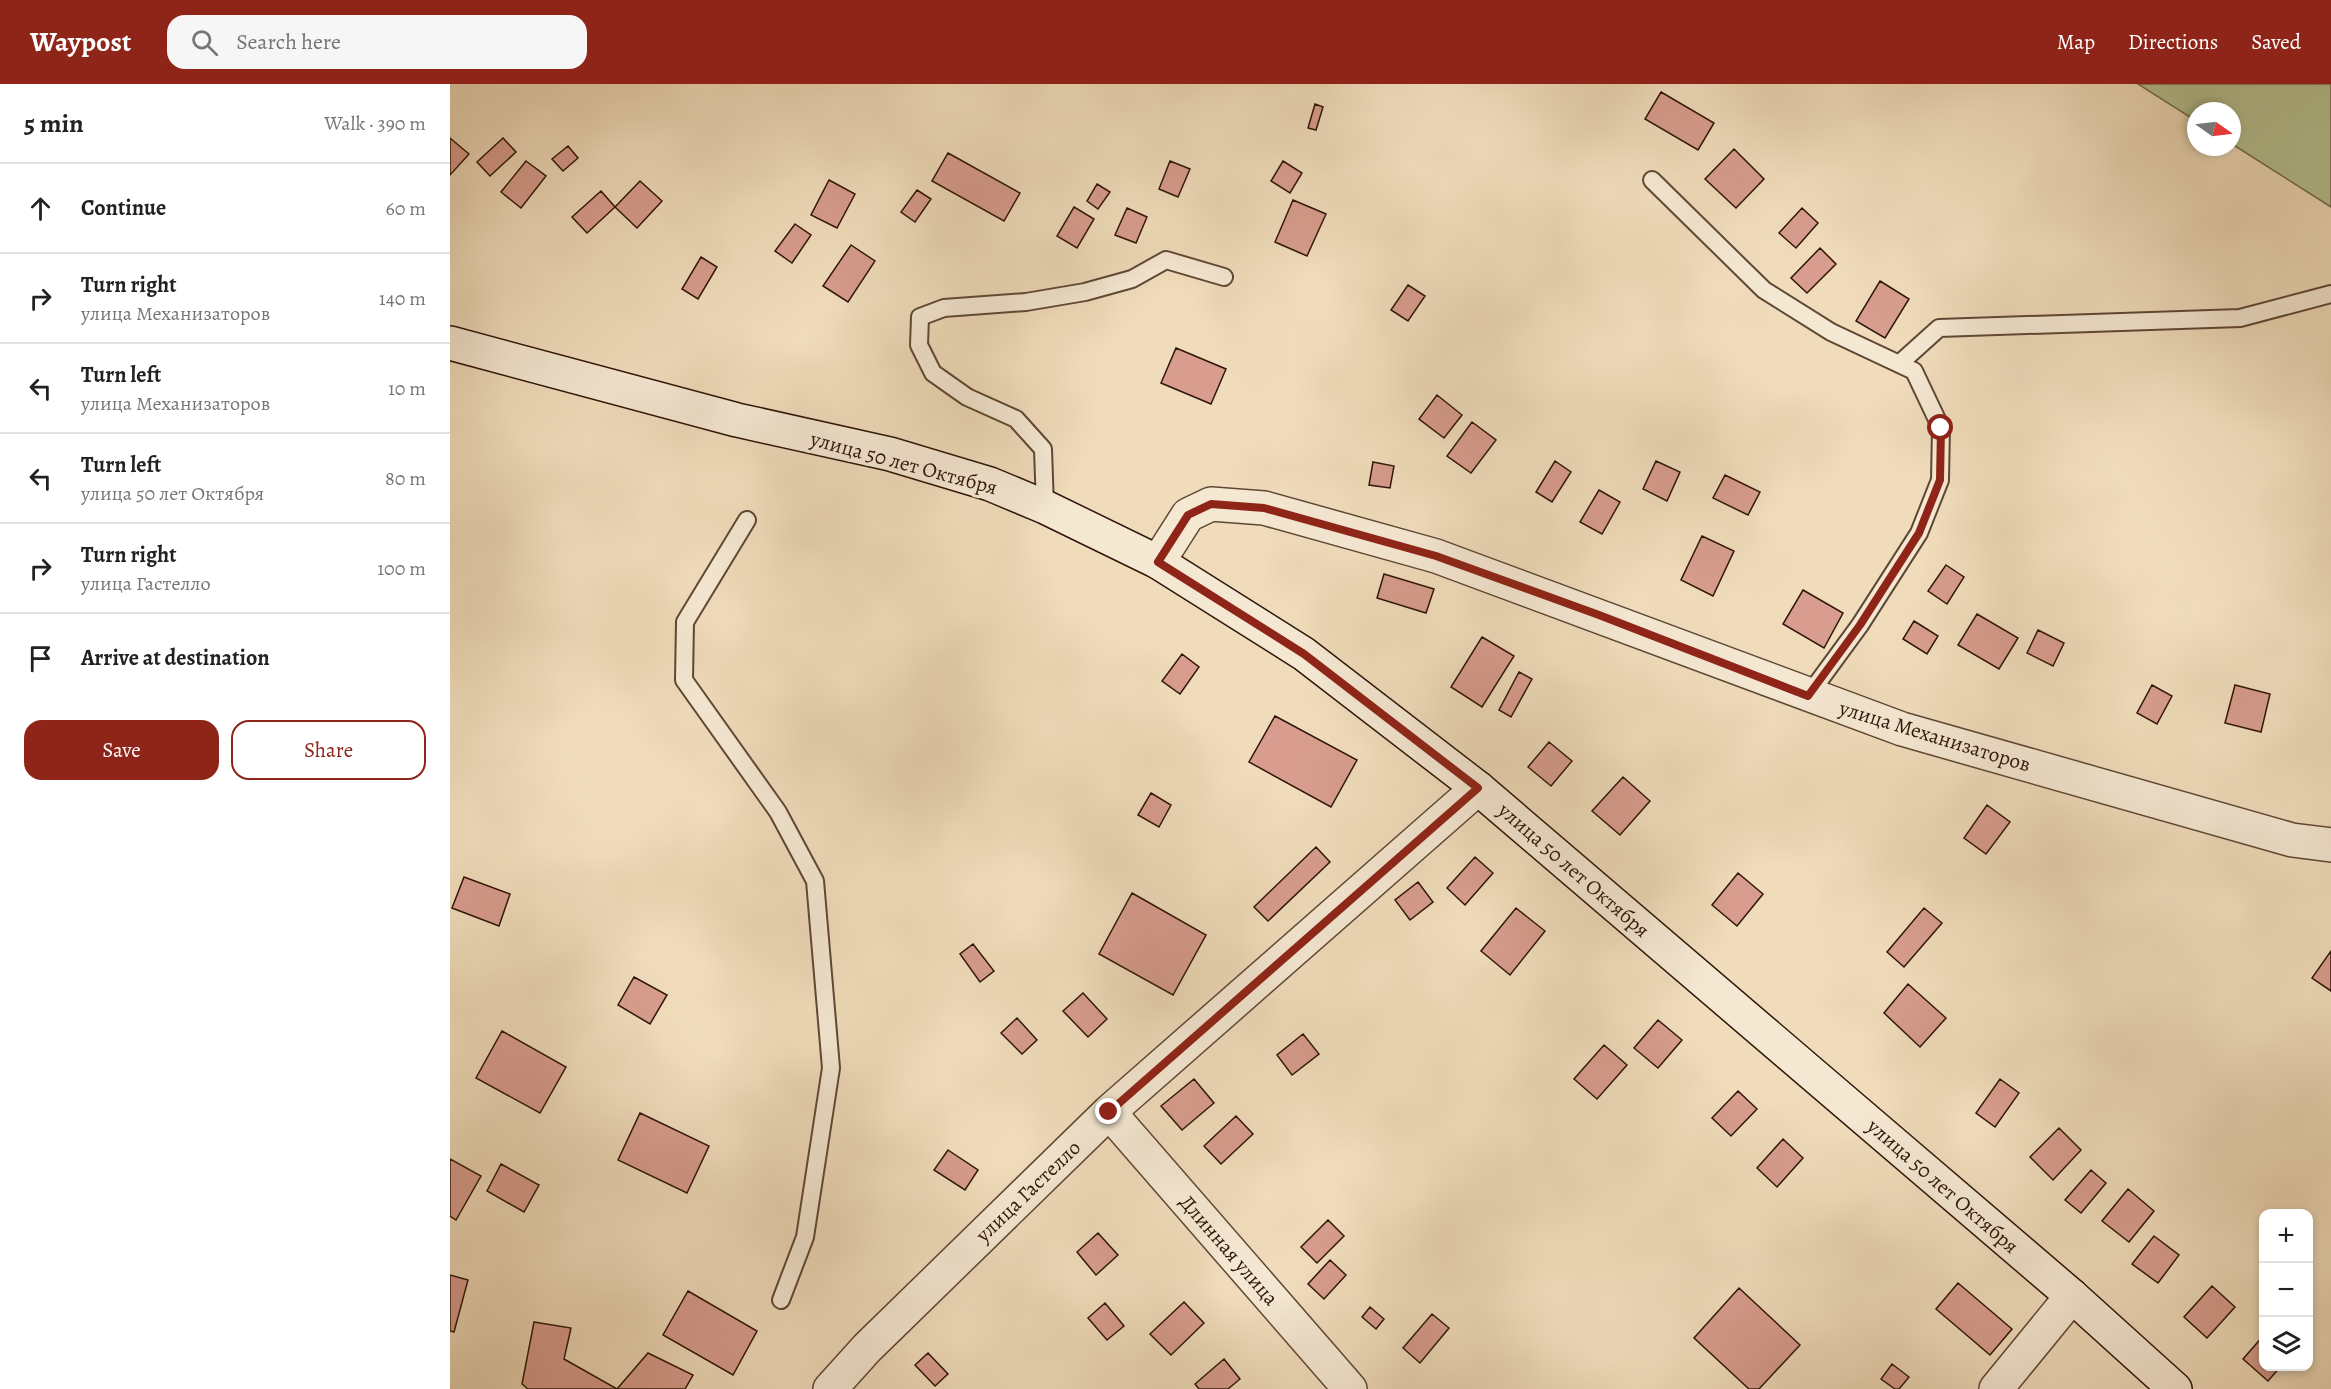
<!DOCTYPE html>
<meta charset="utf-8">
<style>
:root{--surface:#fff;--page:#f6f6f6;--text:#222;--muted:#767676;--line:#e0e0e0;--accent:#8f2418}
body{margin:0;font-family:Alegreya,serif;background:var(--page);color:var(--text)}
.controls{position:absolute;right:18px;bottom:18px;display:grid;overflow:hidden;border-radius:12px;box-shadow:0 3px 9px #0003}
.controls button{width:54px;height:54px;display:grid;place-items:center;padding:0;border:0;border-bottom:2px solid var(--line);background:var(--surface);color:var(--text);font:30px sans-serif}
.compass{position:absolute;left:1737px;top:18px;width:54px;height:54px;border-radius:50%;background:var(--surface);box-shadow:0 3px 9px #0003;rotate:104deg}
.stop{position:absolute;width:18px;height:18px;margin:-14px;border:4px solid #8f2418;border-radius:50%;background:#fff}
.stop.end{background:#8f2418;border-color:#fff;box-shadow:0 2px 6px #0008}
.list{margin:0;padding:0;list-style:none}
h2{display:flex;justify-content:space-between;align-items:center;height:78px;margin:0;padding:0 24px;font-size:26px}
h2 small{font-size:20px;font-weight:400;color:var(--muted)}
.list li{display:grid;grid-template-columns:39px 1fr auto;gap:18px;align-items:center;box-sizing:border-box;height:90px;padding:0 24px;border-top:2px solid var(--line)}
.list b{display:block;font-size:22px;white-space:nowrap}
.list p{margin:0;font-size:20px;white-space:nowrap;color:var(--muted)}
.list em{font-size:20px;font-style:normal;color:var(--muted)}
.actions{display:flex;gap:12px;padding:18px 24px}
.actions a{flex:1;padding:14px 0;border:2px solid var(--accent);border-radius:18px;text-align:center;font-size:21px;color:var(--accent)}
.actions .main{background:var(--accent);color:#fff}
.icon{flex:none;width:33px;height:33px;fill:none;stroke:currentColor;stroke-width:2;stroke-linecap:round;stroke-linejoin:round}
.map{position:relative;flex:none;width:1881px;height:1305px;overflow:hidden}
header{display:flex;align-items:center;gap:36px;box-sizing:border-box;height:84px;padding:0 30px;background:var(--accent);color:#fff}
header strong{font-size:28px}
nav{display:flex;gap:33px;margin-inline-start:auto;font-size:21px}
.search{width:420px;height:54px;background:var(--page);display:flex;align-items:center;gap:15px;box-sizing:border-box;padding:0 21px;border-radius:18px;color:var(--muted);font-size:22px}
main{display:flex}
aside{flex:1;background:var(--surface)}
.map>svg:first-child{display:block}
.green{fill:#b6c192;stroke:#726b4d;stroke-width:1.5}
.building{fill:#d89d8e;stroke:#2f1508;stroke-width:1.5}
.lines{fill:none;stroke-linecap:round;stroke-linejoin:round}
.lane-casing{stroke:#5f4735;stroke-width:20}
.street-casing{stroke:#5f4735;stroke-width:36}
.secondary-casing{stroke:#2f1508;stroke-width:36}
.lane{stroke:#f5e8d3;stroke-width:16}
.street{stroke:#f5e8d3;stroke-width:33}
.secondary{stroke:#f5e8d3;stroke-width:33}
.route{stroke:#8f2418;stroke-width:8}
.labels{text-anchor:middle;stroke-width:6;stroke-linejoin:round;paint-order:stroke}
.street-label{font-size:21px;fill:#2f1508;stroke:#f5e8d3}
</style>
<header>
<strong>Waypost</strong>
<div class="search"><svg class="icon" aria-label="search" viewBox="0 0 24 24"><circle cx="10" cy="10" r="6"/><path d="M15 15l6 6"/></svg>Search here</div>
<nav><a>Map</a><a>Directions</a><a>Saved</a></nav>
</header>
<main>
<aside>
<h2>5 min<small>Walk · 390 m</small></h2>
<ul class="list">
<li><svg class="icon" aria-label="ahead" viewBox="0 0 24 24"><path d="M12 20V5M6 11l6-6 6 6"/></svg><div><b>Continue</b></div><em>60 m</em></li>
<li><svg class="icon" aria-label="right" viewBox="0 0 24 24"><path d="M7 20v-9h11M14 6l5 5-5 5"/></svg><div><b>Turn right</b><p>улица Механизаторов</p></div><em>140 m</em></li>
<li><svg class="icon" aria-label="left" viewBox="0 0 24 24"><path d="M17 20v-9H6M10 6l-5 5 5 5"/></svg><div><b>Turn left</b><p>улица Механизаторов</p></div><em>10 m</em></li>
<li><svg class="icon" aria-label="left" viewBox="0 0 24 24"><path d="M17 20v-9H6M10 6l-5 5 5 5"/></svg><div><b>Turn left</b><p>улица 50 лет Октября</p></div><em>80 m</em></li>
<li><svg class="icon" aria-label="right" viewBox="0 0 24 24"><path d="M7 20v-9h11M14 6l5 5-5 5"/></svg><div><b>Turn right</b><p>улица Гастелло</p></div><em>100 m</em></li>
<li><svg class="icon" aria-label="arrive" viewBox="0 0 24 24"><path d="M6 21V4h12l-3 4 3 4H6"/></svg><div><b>Arrive at destination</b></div></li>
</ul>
<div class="actions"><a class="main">Save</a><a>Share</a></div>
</aside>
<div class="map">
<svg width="1881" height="1305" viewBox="0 0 1881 1305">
<rect width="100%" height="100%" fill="#f0dcbb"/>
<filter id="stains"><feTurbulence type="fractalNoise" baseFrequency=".00333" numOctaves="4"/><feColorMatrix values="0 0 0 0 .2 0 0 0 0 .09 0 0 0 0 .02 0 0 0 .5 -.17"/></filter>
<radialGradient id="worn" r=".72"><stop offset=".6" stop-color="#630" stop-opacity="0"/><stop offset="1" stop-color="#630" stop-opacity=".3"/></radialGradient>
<path class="green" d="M1688 0H1881V123L1782 60V27H1746V37Z"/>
<path class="building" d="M1211 8 1264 39 1248 66 1195 35Z
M865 20 873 23 866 46 858 44Z
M0 54 19 70 0 91Z
M53 54 66 68 40 92 27 78Z
M118 62 128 74 113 87 102 75Z
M1284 65 1314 95 1286 124 1255 95Z
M498 69 570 109 554 137 482 97Z
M76 77 96 92 71 124 51 108Z
M720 77 740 85 728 113 709 105Z
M833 77 852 89 840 109 821 97Z
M379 96 405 110 387 144 361 131Z
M190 97 212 117 187 144 165 123Z
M647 100 660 108 648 125 637 117Z
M467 106 481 115 465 138 451 128Z
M151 107 165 123 137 149 122 133Z
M843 116 876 130 857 172 825 158Z
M624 123 644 135 627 164 607 152Z
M677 124 697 133 686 159 665 151Z
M1352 124 1368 139 1346 164 1329 149Z
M345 140 361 151 342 179 325 167Z
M401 161 425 177 398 218 373 202Z
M1370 164 1386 180 1357 209 1341 194Z
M251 173 267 183 248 215 232 205Z
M1430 197 1459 215 1435 254 1406 237Z
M958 201 975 212 958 237 941 226Z
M726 264 776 285 761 320 711 299Z
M987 311 1012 331 994 354 969 335Z
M1022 338 1046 356 1021 389 997 372Z
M1105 377 1121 388 1102 418 1086 408Z
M1206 377 1230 388 1217 417 1193 405Z
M923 378 944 382 940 404 919 401Z
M1275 391 1310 408 1298 431 1263 414Z
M1149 406 1170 418 1152 450 1130 438Z
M1252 452 1284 467 1263 512 1231 496Z
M1496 481 1514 493 1497 520 1478 507Z
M934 490 984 505 976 529 927 514Z
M1353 506 1393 529 1374 564 1333 540Z
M1527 530 1568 554 1549 585 1508 561Z
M1464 537 1488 552 1477 570 1453 555Z
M1588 546 1614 559 1603 582 1577 569Z
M1032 553 1064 572 1032 623 1001 603Z
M732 570 749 583 730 610 712 597Z
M1069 588 1082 595 1061 633 1049 626Z
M1702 601 1722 612 1707 640 1687 629Z
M1785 601 1820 610 1811 648 1775 639Z
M825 632 907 676 881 723 799 678Z
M1099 658 1122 677 1101 702 1078 683Z
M1173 693 1200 717 1170 751 1142 727Z
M701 709 721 721 709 743 688 731Z
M1537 721 1560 738 1536 770 1514 754Z
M866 763 880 778 818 837 804 823Z
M1025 773 1043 789 1015 821 997 804Z
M1288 789 1313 810 1287 842 1262 821Z
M14 793 60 810 49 842 2 824Z
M968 798 983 818 960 836 945 816Z
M682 809 756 851 723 911 649 870Z
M1066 824 1095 847 1060 891 1031 867Z
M1474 824 1492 839 1454 883 1437 868Z
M523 860 544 887 530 898 510 870Z
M1881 867V907L1862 894Z
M184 893 217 911 200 940 168 921Z
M1458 900 1496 934 1470 963 1434 929Z
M633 909 657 935 638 953 613 927Z
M567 934 587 956 572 970 551 949Z
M1208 936 1232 956 1208 984 1184 964Z
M52 947 116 983 90 1029 26 994Z
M853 950 869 970 842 991 827 971Z
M1154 961 1177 981 1147 1015 1124 995Z
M744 995 764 1019 732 1046 711 1022Z
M1550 995 1569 1009 1545 1043 1526 1029Z
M1288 1007 1307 1025 1281 1052 1262 1034Z
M190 1029 259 1062 237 1109 168 1076Z
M786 1032 803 1050 771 1080 754 1062Z
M1609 1044 1631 1066 1603 1096 1580 1073Z
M1333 1055 1353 1074 1327 1103 1307 1084Z
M498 1066 528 1086 515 1106 484 1086Z
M0 1075 31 1092 6 1136 0 1132Z
M51 1080 89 1101 74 1128 37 1107Z
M1641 1086 1656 1099 1631 1129 1615 1116Z
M1678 1105 1704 1127 1679 1158 1652 1137Z
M878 1136 894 1152 867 1179 851 1163Z
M648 1149 668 1171 646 1191 627 1168Z
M1704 1152 1729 1171 1708 1199 1682 1180Z
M880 1176 896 1191 874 1215 858 1200Z
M0 1191 18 1196 4 1248 0 1247Z
M1508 1199 1562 1245 1540 1271 1486 1225Z
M1762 1202 1785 1223 1757 1254 1734 1233Z
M1289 1204 1350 1261 1309 1305H1299L1244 1254Z
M238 1207 307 1247 283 1291 213 1251Z
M734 1218 754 1239 721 1271 700 1250Z
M655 1219 674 1242 657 1256 638 1234Z
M920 1223 934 1235 926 1245 912 1233Z
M982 1230 999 1244 970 1279 953 1264Z
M84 1238 121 1244 114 1275 167 1305 198 1269 243 1291 235 1305H78L72 1300Z
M1814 1251V1282H1831L1818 1297 1793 1275Z
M478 1269 498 1290 485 1302 465 1281Z
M774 1275 790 1295 778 1305H749L745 1300Z
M1442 1280 1459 1293 1449 1305H1445L1431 1295Z"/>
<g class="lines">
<defs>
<path id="lane" d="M1202 96 1314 206 1381 248 1464 287 1491 344 1490 396 1469 449 1410 541 1358 612
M1449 280 1489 244 1790 234 1881 210
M595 423 593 365 566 335 517 313 483 289 469 261 470 233 494 224 576 218 635 208 682 195 716 176 774 193
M297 436 235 538 234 596 328 728 365 797 381 984 355 1153 331 1216"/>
<path id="street" d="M708 478 738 431 761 420 814 424 986 472 1452 645 1842 756 1881 761
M659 1028 900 1305
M380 1305 417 1264 659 1028 1028 704
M1546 1305 1622 1212"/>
<path id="secondary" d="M0 259 287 336 440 370 540 400 595 423 708 478 854 570 1028 704 1622 1212 1725 1305"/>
</defs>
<use href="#lane" class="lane-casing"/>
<use href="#street" class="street-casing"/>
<use href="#secondary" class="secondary-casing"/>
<use href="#lane" class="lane"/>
<use href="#street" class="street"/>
<use href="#secondary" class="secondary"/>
</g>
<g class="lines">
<path class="route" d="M659 1028 1028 704 854 570 708 478 738 431 761 420 814 424 986 472 1149 531 1358 612 1410 541 1469 449 1490 396 1491 344"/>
</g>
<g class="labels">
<g class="street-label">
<text transform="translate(454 379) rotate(15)" y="7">улица 50 лет Октября</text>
<text transform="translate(1485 652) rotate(17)" y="7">улица Механизаторов</text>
<text transform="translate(1124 786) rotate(41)" y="7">улица 50 лет Октября</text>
<text transform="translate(1493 1102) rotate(41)" y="7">улица 50 лет Октября</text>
<text transform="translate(578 1107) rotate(-44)" y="7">улица Гастелло</text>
<text transform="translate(779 1166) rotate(49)" y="7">Длинная улица</text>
</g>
</g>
<rect width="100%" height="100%" filter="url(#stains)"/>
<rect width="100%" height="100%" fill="url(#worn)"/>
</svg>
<div class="controls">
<button>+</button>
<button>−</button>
<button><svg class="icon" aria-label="layers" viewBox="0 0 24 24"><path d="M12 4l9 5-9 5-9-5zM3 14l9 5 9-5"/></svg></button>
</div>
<svg class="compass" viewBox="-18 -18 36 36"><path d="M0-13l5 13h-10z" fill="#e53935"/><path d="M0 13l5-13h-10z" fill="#767676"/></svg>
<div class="stop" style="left:1491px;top:344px"></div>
<div class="stop end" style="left:659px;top:1028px"></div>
</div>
</main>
